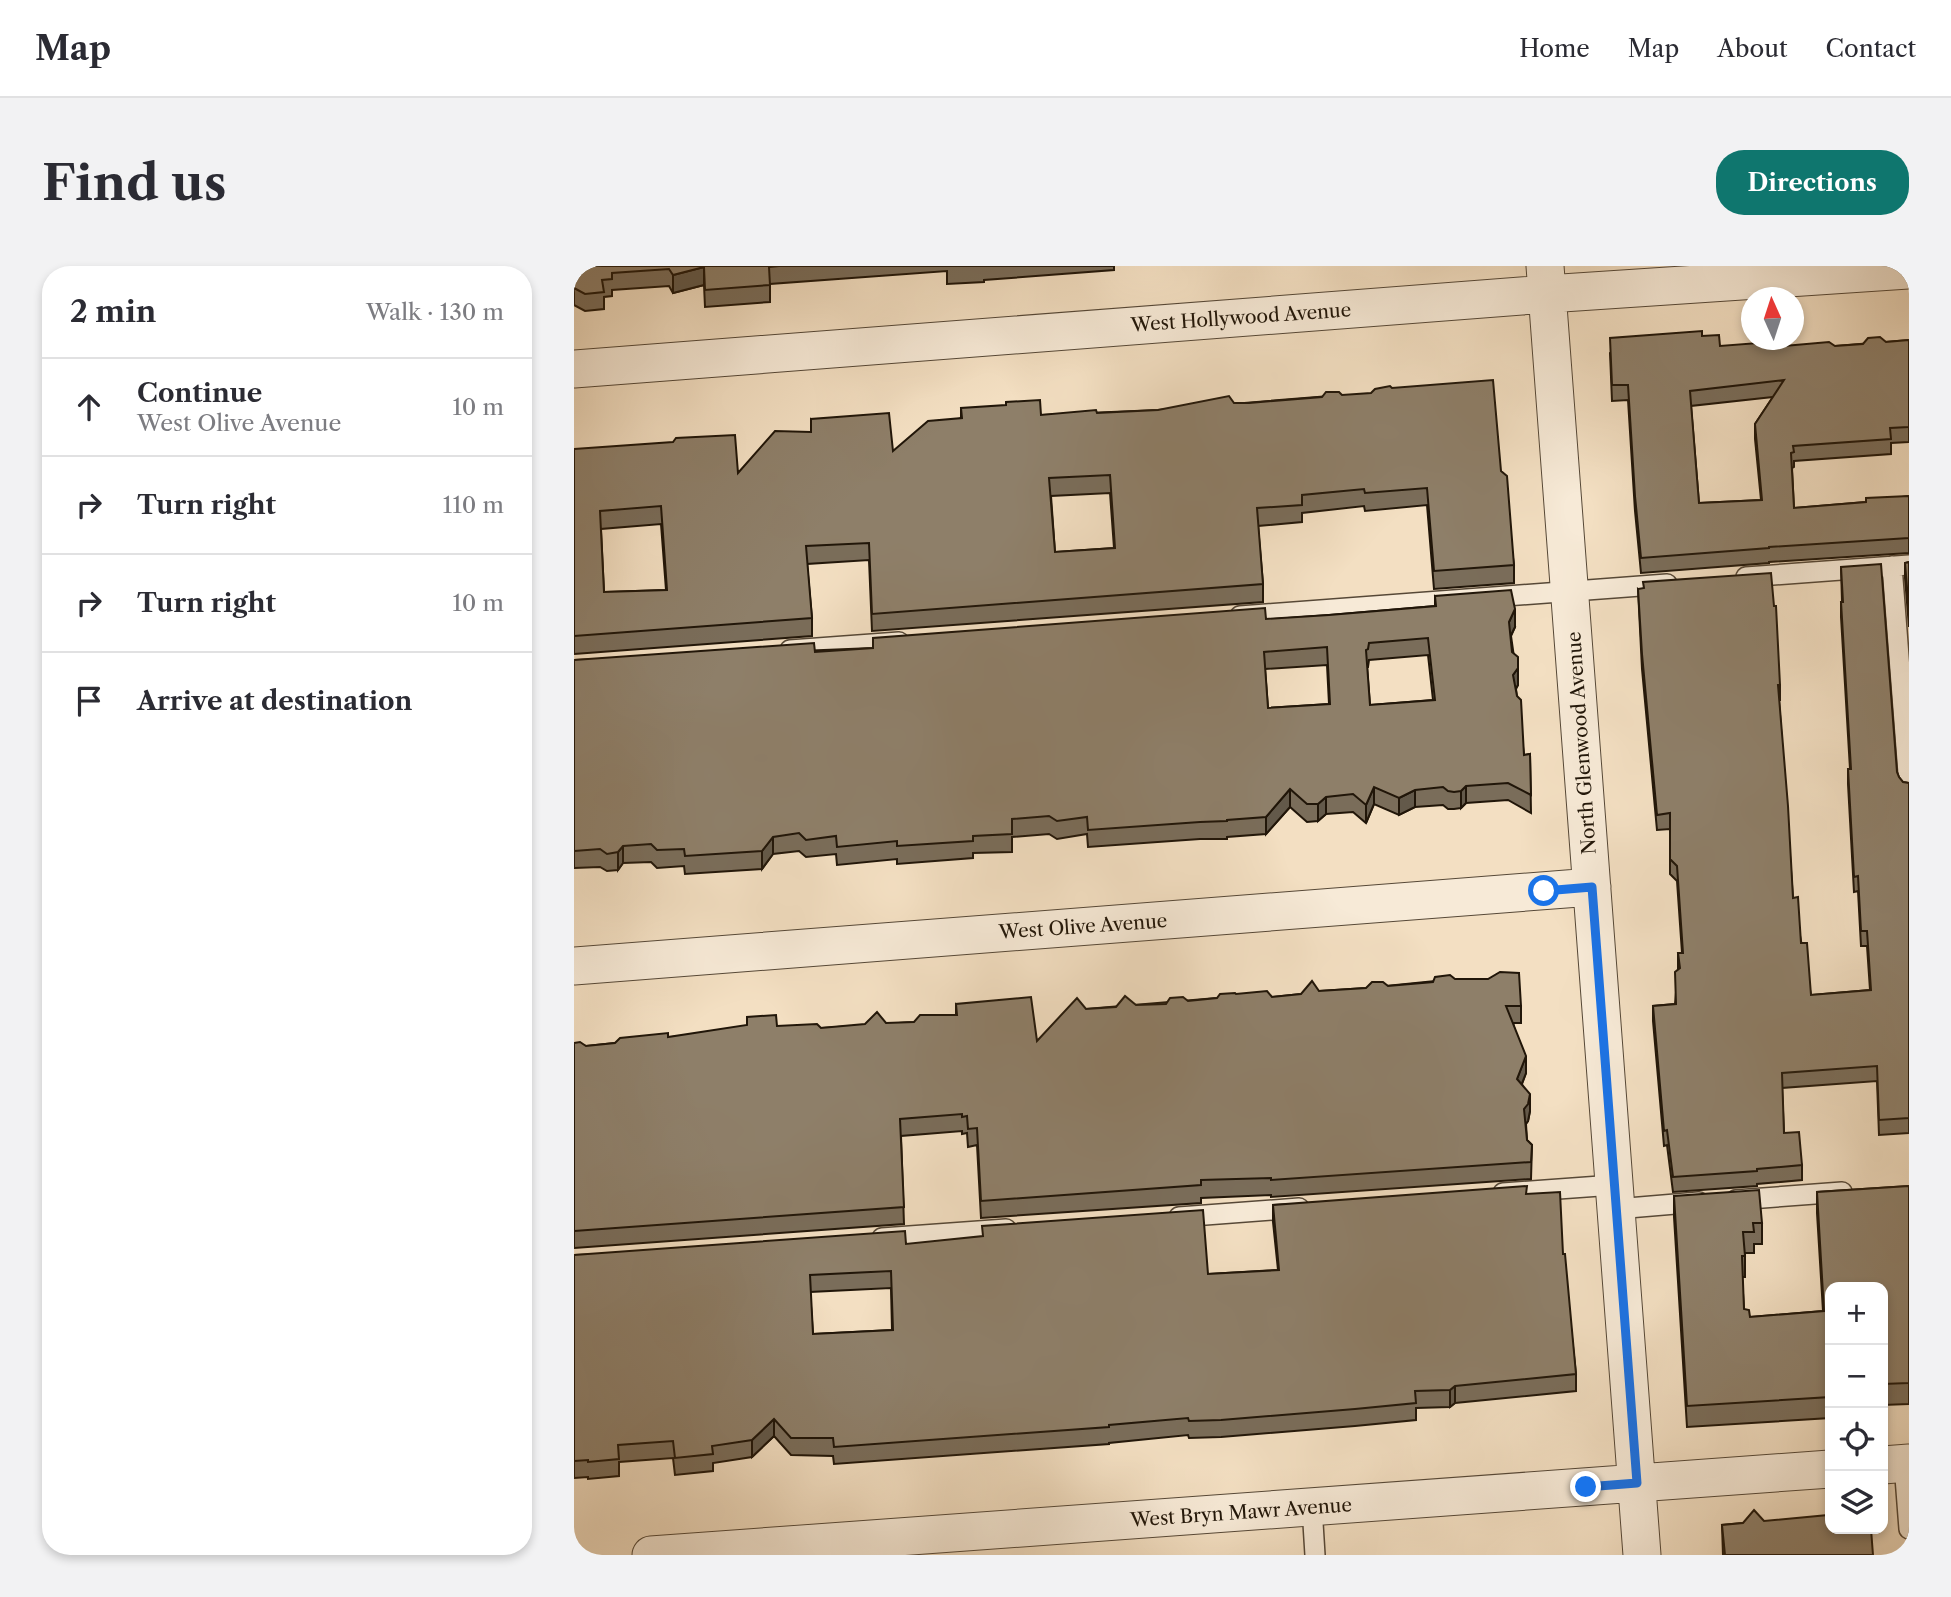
<!DOCTYPE html>
<meta charset="utf-8">
<style>
:root{--surface:#fff;--page:#f2f2f3;--text:#2b2b33;--muted:#7c7c81;--line:#e1e1e2;--accent:#0f766e}
body{margin:0;font-family:"Libre Caslon Text",serif;background:var(--page);color:var(--text)}
.controls{position:absolute;right:21px;bottom:21px;display:grid;overflow:hidden;border-radius:14px;box-shadow:0 4px 10px #0003}
.controls button{width:63px;height:63px;display:grid;place-items:center;padding:0;border:0;border-bottom:2px solid var(--line);background:var(--surface);color:var(--text);font:35px sans-serif}
.compass{position:absolute;left:1167px;top:21px;width:63px;height:63px;border-radius:50%;background:var(--surface);box-shadow:0 4px 10px #0003;rotate:357deg}
.stop{position:absolute;width:21px;height:21px;margin:-16px;border:5px solid #1a73e8;border-radius:50%;background:#fff}
.stop.end{background:#1a73e8;border-color:#fff;box-shadow:0 2px 7px #0008}
.list{margin:0;padding:0;list-style:none}
h2{display:flex;justify-content:space-between;align-items:center;height:91px;margin:0;padding:0 28px;font-size:30px}
h2 small{font-size:23px;font-weight:400;color:var(--muted)}
.list li{display:grid;grid-template-columns:46px 1fr auto;gap:21px;align-items:center;box-sizing:border-box;height:98px;padding:0 28px;border-top:2px solid var(--line)}
.list b{display:block;font-size:26px;white-space:nowrap}
.list p{margin:0;font-size:23px;white-space:nowrap;color:var(--muted)}
.list em{font-size:23px;font-style:normal;color:var(--muted)}
.icon{flex:none;width:38px;height:38px;fill:none;stroke:currentColor;stroke-width:2;stroke-linecap:round;stroke-linejoin:round}
.map{position:relative;flex:none;width:1335px;height:1289px;overflow:hidden;border-radius:28px}
header{display:flex;align-items:center;gap:42px;box-sizing:border-box;height:98px;padding:0 35px;background:var(--surface);border-bottom:2px solid var(--line)}
header strong{font-size:33px}
nav{display:flex;gap:38px;margin-inline-start:auto;font-size:24px}
.intro{display:flex;align-items:center;justify-content:space-between;box-sizing:border-box;height:168px;padding:0 42px}
h1{margin:0;font-size:49px}
.button{padding:18px 32px;border-radius:28px;background:var(--accent);color:#fff;font-size:24px;font-weight:700}
main{display:flex;gap:42px;padding:0 42px}
aside{flex:1;background:var(--surface);border-radius:28px;box-shadow:0 4px 10px #0003}
.map>svg:first-child{display:block}
.lines{fill:none;stroke-linecap:round;stroke-linejoin:round}
.lane-casing{stroke:#564837;stroke-width:22}
.street-casing{stroke:#564837;stroke-width:39}
.lane{stroke:#f7ead7;stroke-width:19}
.street{stroke:#f7ead7;stroke-width:37}
.wall{fill:#7a6d5a;stroke:#211609;stroke-width:2;fill-rule:evenodd}
.shaded-wall{fill:#63594a;stroke:#211609;stroke-width:2}
.building{fill:#8e7f69;stroke:#211609;stroke-width:2;fill-rule:evenodd}
.route{stroke:#1a73e8;stroke-width:9}
.labels{text-anchor:middle;stroke-width:6;stroke-linejoin:round;paint-order:stroke}
.street-label{font-size:19px;fill:#211609;stroke:#f7ead7}
</style>
<header>
<strong>Map</strong>
<nav><a>Home</a><a>Map</a><a>About</a><a>Contact</a></nav>
</header>
<div class="intro"><h1>Find us</h1><a class="button">Directions</a></div>
<main>
<aside>
<h2>2 min<small>Walk · 130 m</small></h2>
<ul class="list">
<li><svg class="icon" aria-label="ahead" viewBox="0 0 24 24"><path d="M12 20V5M6 11l6-6 6 6"/></svg><div><b>Continue</b><p>West Olive Avenue</p></div><em>10 m</em></li>
<li><svg class="icon" aria-label="right" viewBox="0 0 24 24"><path d="M7 20v-9h11M14 6l5 5-5 5"/></svg><div><b>Turn right</b></div><em>110 m</em></li>
<li><svg class="icon" aria-label="right" viewBox="0 0 24 24"><path d="M7 20v-9h11M14 6l5 5-5 5"/></svg><div><b>Turn right</b></div><em>10 m</em></li>
<li><svg class="icon" aria-label="arrive" viewBox="0 0 24 24"><path d="M6 21V4h12l-3 4 3 4H6"/></svg><div><b>Arrive at destination</b></div></li>
</ul>
</aside>
<div class="map">
<svg width="1335" height="1289" viewBox="0 0 1335 1289">
<rect width="100%" height="100%" fill="#f3dfc2"/>
<filter id="stains"><feTurbulence type="fractalNoise" baseFrequency=".00286" numOctaves="4"/><feColorMatrix values="0 0 0 0 .2 0 0 0 0 .09 0 0 0 0 .02 0 0 0 .5 -.17"/></filter>
<radialGradient id="worn" r=".72"><stop offset=".6" stop-color="#630" stop-opacity="0"/><stop offset="1" stop-color="#630" stop-opacity=".3"/></radialGradient>
<g class="lines">
<defs>
<path id="lane" d="M1318 300 1335 520
M1172 311 1335 299
M666 350 1093 318
M216 384 325 376
M929 927 1040 919
M1162 934 1268 926
M1042 943 1125 936
M605 951 725 942
M308 972 432 963
M1330 1198 1335 1263
M738 1241 741 1289"/>
<path id="street" d="M971 0 1068 1289
M0 103 973 28 1335 4
M0 700 1018 621
M1309 1199 1335 1197
M77 1289 1256 1203"/>
</defs>
<use href="#lane" class="lane-casing"/>
<use href="#street" class="street-casing"/>
<use href="#lane" class="lane"/>
<use href="#street" class="street"/>
</g>
<path class="wall" d="M0 0H540V4L410 14V16L373 18V5L196 18V36L131 41 130 19 99 27 95 20 38 24V30L30 31V43L11 45 0 39Z
M1128 70 1146 80H1261L1335 74V176L1317 177V188L1220 195V201L1218 202 1220 242 1292 236 1335 230V287L1195 296V297L1067 307 1061 245 1054 134 1038 135 1036 87ZM1199 131 1181 158V173L1187 234 1125 237 1117 140Z
M768 129 927 205 940 299V317L860 323 853 239 791 245 790 240 728 247V256L684 260 689 318V336L298 365 295 294 233 298 238 352V370L0 388V183L164 207 237 166V153L319 185 387 152V142L467 149 584 144ZM536 227 540 282 481 286 477 230ZM87 258 92 324 30 326 27 263Z
M1335 296V361L1331 312V297Z
M1267 301 1323 506 1325 511 1329 516 1335 517V867L1305 869 1303 815 1208 822 1210 867 1228 899V914L1183 918V920L1099 926 1093 879 1090 880 1079 755V740L1101 738 1104 703V687H1108L1103 615 1096 608V563L1083 564 1068 403 1064 323 1206 419V434H1205L1219 632 1237 729 1296 724 1293 680H1287L1284 625 1280 626 1274 518V503H1276L1267 351V336H1268Z
M861 330 941 361 937 370 944 419 942 423 950 489 956 488 957 547 934 534 892 537 887 542 880 543H874L869 539 841 541 825 549 800 538 792 557 779 546 752 548 744 555 733 556 716 541 692 568 653 571V573H626L514 581 513 568 483 573 475 568 438 571V586L399 587V592L323 598V593L263 599 262 588 232 591 225 585 199 588 188 603 111 608 110 600 83 602 77 596 49 597 44 604 33 605 26 601 0 602V394L299 382 755 349 861 340ZM854 389 859 434 796 439 793 401H794L795 394ZM753 399 755 438 694 442 691 403Z
M881 713 947 740V757H939L952 807 948 818 956 845 954 855 952 858 953 874 958 879 957 913 697 931V929L627 932V937L407 952 403 879 394 881 393 867 388 868V865L327 870 330 958 0 982V777L12 780 203 760 247 762 340 756 382 749V738L463 775 512 743 643 732 662 728 698 731 727 728 745 725 792 722Z
M1335 920V1138L1309 1139V1021H1256V1152L1113 1161 1100 951V930L1188 957V978H1180V987H1171V1011H1168L1170 1043 1176 1051 1249 1045 1243 947V926Z
M953 928 989 988 1002 1108V1125L881 1137 876 1141 842 1142V1154L781 1160 647 1171 615 1172 614 1169 535 1177V1178L260 1198 259 1190 217 1189 200 1170 178 1191 139 1197V1205L101 1209 99 1192 45 1196V1210L14 1213V1211L0 1212V989L332 978 634 1008 704 1004 699 956V939ZM317 1022 318 1064 239 1068 236 1026Z
M1190 1255 1299 1289H1149L1148 1259Z"/>
<path class="shaded-wall" d="M130 1V19L99 27V9Z
M941 343V361L935 373V356Z
M944 402V419L939 426V409Z
M892 520V537L887 542V525Z
M800 521V538L792 557V539Z
M716 523V541L692 568V551Z
M841 524V541L825 549V532Z
M752 531V548L744 555V538Z
M199 571V588L188 603V585Z
M49 580V597L44 604V586Z
M952 790V807L943 830V813Z
M956 828V845L954 855 950 860V843Z
M881 1120V1137L876 1141V1124Z
M200 1153V1170L178 1191V1174Z"/>
<path class="building" d="M0 0H205L195 1 196 19 131 24 130 1 99 9 95 3 38 7V13L28 14 30 26 11 28 0 22Z
M1128 65V70L1145 69 1146 80 1197 76V81L1255 76 1261 80 1289 78 1294 72 1306 71 1312 76 1335 74V161L1316 162 1317 173 1219 180 1220 186 1217 187 1220 242 1292 236V232L1335 230V272L1195 281V282L1067 292 1061 230 1054 119H1038L1036 72ZM1210 114 1181 158 1188 234 1125 237 1116 125Z
M919 114 927 205 933 210 940 299 860 305 853 222 791 227 790 223 728 229V239L683 242 689 318 298 348 295 277 232 280 238 352 0 370V183L99 176 102 172 161 169 164 207 201 165 237 166V153L315 147 319 185 354 155 388 152 387 142 432 139V136L466 134 467 149 522 144 523 147 584 144 655 130 660 137H675L748 131 752 126H765L768 129 797 127 801 123 816 120 818 122ZM536 209 541 282 481 286 475 212ZM87 240 93 324 30 326 26 245Z
M1335 296V346L1331 297Z
M1307 298 1323 506 1325 511 1329 516 1335 517V852L1305 854 1303 800 1208 807 1210 867 1225 866 1228 899 1183 903V905L1099 911 1093 864 1090 865 1079 740 1102 738 1101 706 1106 702 1104 687H1109L1103 600 1096 593V547L1083 549 1068 388 1064 323 1070 322 1069 316 1197 307 1200 340H1202L1206 419H1204L1214 540 1219 632 1224 631 1227 677H1233L1237 729 1297 724 1293 665H1287L1284 610 1280 611 1274 503H1277L1267 336H1269L1267 301Z
M937 324 941 343 935 356 938 386 944 391V402L939 409 943 430 947 434 950 489 956 488 957 529 934 517 892 520 887 525 880 526 874 525 869 521 841 524 825 532 800 521 792 539 779 528 752 531 744 538H733L716 523 692 551 653 554V555L626 556 514 564 513 551 483 555 475 550 438 553V568L399 570V575L323 580V575L263 581 262 570 232 574 225 567 199 571 188 585 111 590 110 583 83 584 77 578 49 580 44 586 33 588 26 583 0 585V394L240 377 241 386 299 382V372L691 342 692 353 755 349 862 340 861 330ZM854 372 861 434 796 439 792 384 794 383 795 377ZM753 381 756 438 694 442 690 386Z
M926 706 945 707 947 740H932L952 790 943 813 956 828 954 838 950 843 953 874 958 879 957 896 697 914V912L627 914V919L407 935 403 862 394 863 393 850 388 851V848L326 853 330 941 0 965V777L6 776 12 780 41 777 46 772 94 767V771L173 759V751L202 749 203 760 243 758 247 762 291 758 303 746 312 757 340 756 346 749H383L382 738 457 731 463 775 503 732 512 743 542 741 551 730 562 739 592 738 596 732 609 731 614 735 643 732 646 728 661 727 662 728 693 725 698 731 727 728 738 715 745 725 792 722 798 716H809L814 720 859 716 861 711 876 709 881 713H914Z
M953 920 952 928 986 926 989 988H991L1002 1108 881 1120 876 1124 841 1125 842 1137 781 1143 647 1154 615 1155 614 1152 535 1159V1161L260 1181 259 1172H217L200 1153 178 1174 138 1180 139 1188 101 1192 99 1175 44 1179 45 1193 14 1196V1194L0 1195V989L331 965 332 978 409 970 408 960 629 944 634 1008 705 1004 699 939ZM317 1005 319 1064 239 1068 236 1009Z
M1335 920V1117L1309 1118V1021H1256V1131L1113 1140 1100 930 1185 924 1188 957H1179L1180 966H1169L1171 990H1168L1170 1043 1175 1044 1176 1051 1250 1045 1243 926Z
M1180 1244 1190 1255 1254 1249 1256 1247V1263H1297L1299 1289H1151L1148 1259 1169 1257Z"/>
<g class="lines">
<path class="route" d="M970 625 1018 621 1063 1217 1012 1221"/>
</g>
<g class="labels">
<g class="street-label">
<text transform="translate(667 51) rotate(-4)" y="7">West Hollywood Avenue</text>
<text transform="translate(1007 477) rotate(-94)" y="7">North Glenwood Avenue</text>
<text transform="translate(509 660) rotate(-4)" y="7">West Olive Avenue</text>
<text transform="translate(667 1246) rotate(-4)" y="7">West Bryn Mawr Avenue</text>
</g>
</g>
<rect width="100%" height="100%" filter="url(#stains)"/>
<rect width="100%" height="100%" fill="url(#worn)"/>
</svg>
<div class="controls">
<button>+</button>
<button>−</button>
<button><svg class="icon" aria-label="locate" viewBox="0 0 24 24"><circle cx="12" cy="12" r="6"/><path d="M12 2v4M12 18v4M2 12h4M18 12h4"/></svg></button>
<button><svg class="icon" aria-label="layers" viewBox="0 0 24 24"><path d="M12 4l9 5-9 5-9-5zM3 14l9 5 9-5"/></svg></button>
</div>
<svg class="compass" viewBox="-18 -18 36 36"><path d="M0-13l5 13h-10z" fill="#e53935"/><path d="M0 13l5-13h-10z" fill="#7c7c81"/></svg>
<div class="stop" style="left:970px;top:625px"></div>
<div class="stop end" style="left:1012px;top:1221px"></div>
</div>
</main>
